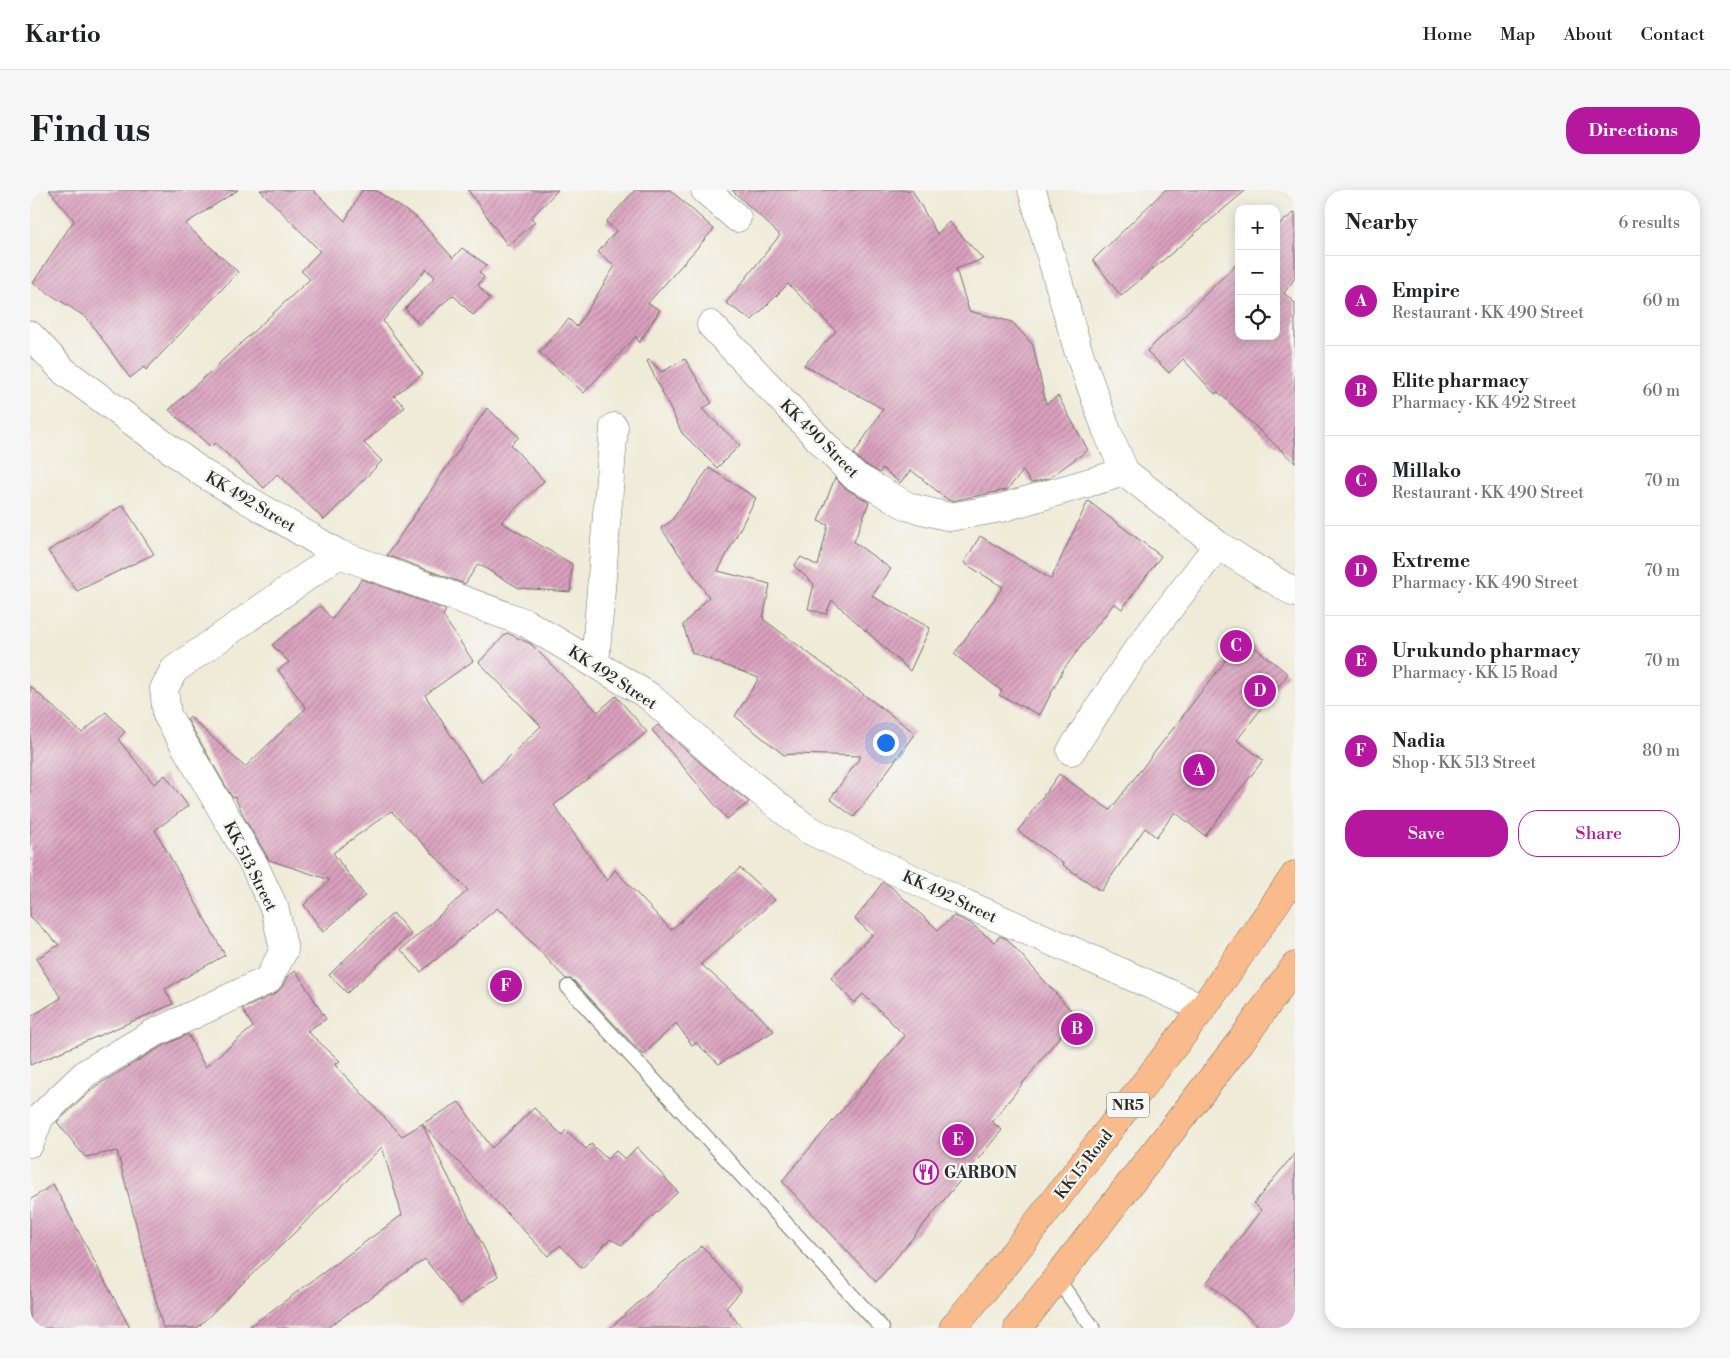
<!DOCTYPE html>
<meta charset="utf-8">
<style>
:root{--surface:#fff;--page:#f6f6f6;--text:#202124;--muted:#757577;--line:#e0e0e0;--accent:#b5179e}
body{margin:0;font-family:"Libre Bodoni",serif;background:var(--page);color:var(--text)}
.controls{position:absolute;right:15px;top:15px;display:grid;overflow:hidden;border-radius:10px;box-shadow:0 2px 12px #0003}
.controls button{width:45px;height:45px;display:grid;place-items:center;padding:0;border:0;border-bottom:1px solid var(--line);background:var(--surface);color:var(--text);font:25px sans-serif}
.you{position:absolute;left:855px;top:552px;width:18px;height:18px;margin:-12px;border:4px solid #fff;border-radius:50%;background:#1a73e8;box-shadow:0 0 0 8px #1a73e833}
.badge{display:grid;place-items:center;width:32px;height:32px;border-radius:50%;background:var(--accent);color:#fff;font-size:16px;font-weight:700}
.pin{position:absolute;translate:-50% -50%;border:2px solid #fff;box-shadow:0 1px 5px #0006}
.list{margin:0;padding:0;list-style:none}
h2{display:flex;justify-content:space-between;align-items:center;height:65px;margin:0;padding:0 20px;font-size:21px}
h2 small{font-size:16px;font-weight:400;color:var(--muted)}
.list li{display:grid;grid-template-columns:32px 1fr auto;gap:15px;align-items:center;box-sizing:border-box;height:90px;padding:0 20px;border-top:1px solid var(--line)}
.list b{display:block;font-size:19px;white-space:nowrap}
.list p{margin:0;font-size:16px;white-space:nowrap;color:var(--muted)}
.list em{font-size:16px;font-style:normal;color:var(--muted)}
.actions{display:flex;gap:10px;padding:15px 20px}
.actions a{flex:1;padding:11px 0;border:1px solid var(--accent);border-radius:20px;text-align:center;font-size:18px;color:var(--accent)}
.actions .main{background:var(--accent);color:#fff}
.icon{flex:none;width:28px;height:28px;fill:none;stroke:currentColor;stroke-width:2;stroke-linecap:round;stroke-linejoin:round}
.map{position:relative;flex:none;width:1265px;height:1138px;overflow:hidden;border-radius:20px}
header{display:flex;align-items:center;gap:30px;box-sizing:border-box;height:70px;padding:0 25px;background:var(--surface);border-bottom:1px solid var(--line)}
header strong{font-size:24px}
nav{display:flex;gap:28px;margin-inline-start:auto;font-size:18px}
.intro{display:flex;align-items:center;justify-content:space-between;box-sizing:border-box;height:120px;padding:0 30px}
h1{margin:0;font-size:35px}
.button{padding:12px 22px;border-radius:20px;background:var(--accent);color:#fff;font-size:18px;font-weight:700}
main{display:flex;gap:30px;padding:0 30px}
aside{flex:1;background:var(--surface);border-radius:20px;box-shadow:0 2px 12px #0003}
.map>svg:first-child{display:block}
.building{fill:url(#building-hatch)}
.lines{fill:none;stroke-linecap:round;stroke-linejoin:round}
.service-casing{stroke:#706e68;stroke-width:16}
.minor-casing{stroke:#706e68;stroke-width:29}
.trunk-casing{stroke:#706e68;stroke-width:29}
.service{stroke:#fff;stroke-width:14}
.minor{stroke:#fff;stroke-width:28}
.trunk{stroke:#fabb8c;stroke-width:28}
.labels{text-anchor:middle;stroke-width:4.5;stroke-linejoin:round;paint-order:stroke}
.shield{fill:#f6f6f2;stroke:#686867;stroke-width:1}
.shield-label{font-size:15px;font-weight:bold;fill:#2b2b2b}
.street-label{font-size:16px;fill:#2b2b2b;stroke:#f6f6f2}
.poi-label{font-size:16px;font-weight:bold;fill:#2b2b2b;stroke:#f6f6f2;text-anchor:start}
</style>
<header>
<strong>Kartio</strong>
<nav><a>Home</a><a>Map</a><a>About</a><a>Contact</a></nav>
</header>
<div class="intro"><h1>Find us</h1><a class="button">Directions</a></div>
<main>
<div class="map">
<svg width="1265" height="1138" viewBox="0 0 1265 1138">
<defs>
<pattern id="building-hatch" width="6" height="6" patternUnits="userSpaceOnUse" patternTransform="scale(1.25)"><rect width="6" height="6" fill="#daa0be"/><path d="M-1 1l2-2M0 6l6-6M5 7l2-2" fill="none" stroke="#b1839b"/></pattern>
</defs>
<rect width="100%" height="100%" fill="#f6f6f2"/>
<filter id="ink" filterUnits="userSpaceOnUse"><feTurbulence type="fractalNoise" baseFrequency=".02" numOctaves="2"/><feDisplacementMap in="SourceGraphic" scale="10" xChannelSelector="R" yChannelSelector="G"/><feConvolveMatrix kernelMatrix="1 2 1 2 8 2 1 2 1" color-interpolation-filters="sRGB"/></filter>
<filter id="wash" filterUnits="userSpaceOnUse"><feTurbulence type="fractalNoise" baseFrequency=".0096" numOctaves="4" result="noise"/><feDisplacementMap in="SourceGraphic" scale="20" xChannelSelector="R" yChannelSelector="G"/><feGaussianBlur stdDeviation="1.12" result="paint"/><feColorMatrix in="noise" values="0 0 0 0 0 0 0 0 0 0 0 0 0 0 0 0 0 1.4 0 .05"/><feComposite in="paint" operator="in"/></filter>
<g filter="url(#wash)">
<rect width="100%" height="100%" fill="#efebd8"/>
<g id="blocks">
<path class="building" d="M19 0H208L155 34 208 82 116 180 114 177 100 188 57 128 3 93 44 30Z
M230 0H283L315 31 332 0H345L387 28 423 68 432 58 457 75 449 82 454 87 448 95 460 109 443 125 423 105 389 134 375 119 405 87 396 79 353 131 393 184 364 206 375 217 334 253 352 271 294 330 247 284 234 298 185 253 181 257 139 220 280 89 271 81 290 61Z
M438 0H528L501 28 505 32 478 56Z
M605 0H640L684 39 618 113 630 120 609 153 606 146 554 203 509 162 539 129 547 137 585 76 568 62 586 41 576 32Z
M702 0H882L907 44 919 32 953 69 926 79 939 121 982 132 1003 155 1016 214 1028 206 1058 260 1019 288 1001 293 993 281 977 300 921 311 918 310 881 280 870 293 852 278 850 283 833 273 824 264 853 219 774 175 806 141 758 94 722 130 696 113 750 45Z
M1135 0H1216L1091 106 1063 70Z
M1265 22V88L1254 103 1265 113V273L1188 202 1185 204 1153 169 1139 183 1117 161 1209 72V146H1246V37Z
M655 169 682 213 672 219 710 255 687 278 652 243 617 171 619 170 632 182Z
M457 218 489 247 481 255 514 291 471 332 542 374 540 402 489 398 448 374 435 394 357 365Z
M679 278 726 308 688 381 740 394 733 429 885 543 824 627 800 609 831 566 765 564 754 565 705 526 729 488 662 463 653 435 679 407 631 338 641 331Z
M805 288 815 298 839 312 824 352 861 379 842 406 900 438 880 481 802 410 796 424 778 419 784 394 764 376 771 367 788 376 798 335 788 331Z
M1058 311 1131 366 1092 419 1084 413 1033 480 1010 525 969 505 972 501 924 464 973 397 934 373 950 346 1021 389Z
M93 315 124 364 47 401 18 361Z
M332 389 416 420 413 426 443 471 395 505 452 593 511 536 449 472 477 443 501 454 568 522 586 506 617 542 524 615 577 691 585 680 641 740 710 678 745 710 671 774 721 819 722 818 744 841 689 874 666 853 662 855 646 833 613 865 544 791 540 789H536L472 721 471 722 467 718 391 782 371 760 438 700 361 621 303 663 335 706 293 742 274 715 300 690 239 670 216 631 205 607H202L157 529 160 527 215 577 276 518 248 480 259 472 242 455 290 416 302 429Z
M1213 448 1258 484 1207 550 1233 570 1175 646 1145 622 1126 647 1115 638 1071 701 1033 675 1034 674 988 641 1029 584 1080 620Z
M0 496 52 543 76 522 95 542 88 549 124 594 135 585 158 616 125 640 195 765 135 799 143 814 0 875V827L31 808 6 769 29 755 0 726Z
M628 535 675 577 719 612 697 629 622 540Z
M853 692 860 696 908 740 924 726 940 733 964 752 970 746 977 749 1046 826 962 932 972 940 846 1092 752 991 875 846 833 804 824 813 801 788 842 745 825 729Z
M363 723 381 744 317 803 299 785Z
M266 781 296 829 277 841 310 871 305 875 372 946 392 934 468 1086 430 1114 395 1069 297 1138H218L372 1025 352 957 167 1138H133L87 961 55 967 27 932 66 896 129 858 158 844 175 877 223 837 212 819 245 804 252 797 258 786Z
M429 912 462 958 504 918 532 945 536 940 556 959 561 954 577 969 586 961 595 969 607 957 648 1002 592 1055 580 1049 552 1078 530 1055 518 1066 392 934Z
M1265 963V1138H1231L1177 1092 1231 1020 1224 1013Z
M23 994 100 1138H0V1010Z
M672 1056 711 1101 696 1118 712 1138H580Z"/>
</g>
</g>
<g filter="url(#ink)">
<use href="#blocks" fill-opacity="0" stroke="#706e68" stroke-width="1"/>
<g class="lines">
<defs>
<path id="service" d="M538 797 852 1138
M1026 1088 1063 1138"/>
<path id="minor" d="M675 0 707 28
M1002 0 1048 160 1077 241 1095 282
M681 135 823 285 879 317 920 327 971 318 1095 282 1188 355 1265 403
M0 145 35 182 174 284 309 364 496 433 619 506 685 565 777 639 927 710 1173 818
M565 474 584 237
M1041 561 1105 463 1188 355
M0 953 10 927 56 883 122 844 238 790 254 760 245 720 224 675 137 525 134 499 144 480 309 364"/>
<path id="trunk" d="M923 1138 991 1054 1173 818 1265 685
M988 1138 1211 851 1265 776"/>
</defs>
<use href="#service" class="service-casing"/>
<use href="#minor" class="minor-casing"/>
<use href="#trunk" class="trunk-casing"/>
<use href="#service" class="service"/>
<use href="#minor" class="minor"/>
<use href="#trunk" class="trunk"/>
</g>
</g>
<defs>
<symbol id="restaurant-ring" viewBox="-11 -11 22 22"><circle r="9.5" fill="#f6f6f2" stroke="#b5179e" stroke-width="1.5"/><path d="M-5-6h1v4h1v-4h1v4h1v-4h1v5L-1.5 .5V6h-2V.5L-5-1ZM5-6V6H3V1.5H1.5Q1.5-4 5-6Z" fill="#b5179e"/></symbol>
</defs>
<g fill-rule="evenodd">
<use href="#restaurant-ring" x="882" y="968" width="28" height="28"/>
</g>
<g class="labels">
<rect class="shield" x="1077" y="902.5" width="42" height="25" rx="4"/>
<g class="shield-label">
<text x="1098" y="920">NR5</text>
</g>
<g class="street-label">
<text transform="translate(790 248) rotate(45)" y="6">KK 490 Street</text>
<text transform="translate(221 311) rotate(31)" y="6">KK 492 Street</text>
<text transform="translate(583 487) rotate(33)" y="6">KK 492 Street</text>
<text transform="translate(221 676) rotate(63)" y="6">KK 513 Street</text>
<text transform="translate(920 706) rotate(25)" y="6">KK 492 Street</text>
<text transform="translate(1053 974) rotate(-52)" y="6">KK 15 Road</text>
</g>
<g class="poi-label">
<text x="914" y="988">GARBON</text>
</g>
</g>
</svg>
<div class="controls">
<button>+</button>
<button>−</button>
<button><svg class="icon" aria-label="locate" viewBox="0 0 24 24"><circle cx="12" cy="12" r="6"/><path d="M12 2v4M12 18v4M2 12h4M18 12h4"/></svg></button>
</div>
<div class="you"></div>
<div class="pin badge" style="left:1169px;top:580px">A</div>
<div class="pin badge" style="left:1047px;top:839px">B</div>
<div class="pin badge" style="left:1206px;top:456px">C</div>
<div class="pin badge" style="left:1230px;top:501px">D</div>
<div class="pin badge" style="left:928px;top:950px">E</div>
<div class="pin badge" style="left:476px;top:796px">F</div>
</div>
<aside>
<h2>Nearby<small>6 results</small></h2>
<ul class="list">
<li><span class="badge">A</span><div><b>Empire</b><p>Restaurant · KK 490 Street</p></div><em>60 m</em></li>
<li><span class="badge">B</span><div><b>Elite pharmacy</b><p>Pharmacy · KK 492 Street</p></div><em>60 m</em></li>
<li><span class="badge">C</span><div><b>Millako</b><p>Restaurant · KK 490 Street</p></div><em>70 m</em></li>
<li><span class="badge">D</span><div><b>Extreme</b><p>Pharmacy · KK 490 Street</p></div><em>70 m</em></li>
<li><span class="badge">E</span><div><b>Urukundo pharmacy</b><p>Pharmacy · KK 15 Road</p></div><em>70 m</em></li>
<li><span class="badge">F</span><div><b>Nadia</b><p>Shop · KK 513 Street</p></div><em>80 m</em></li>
</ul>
<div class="actions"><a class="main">Save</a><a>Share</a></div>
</aside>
</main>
